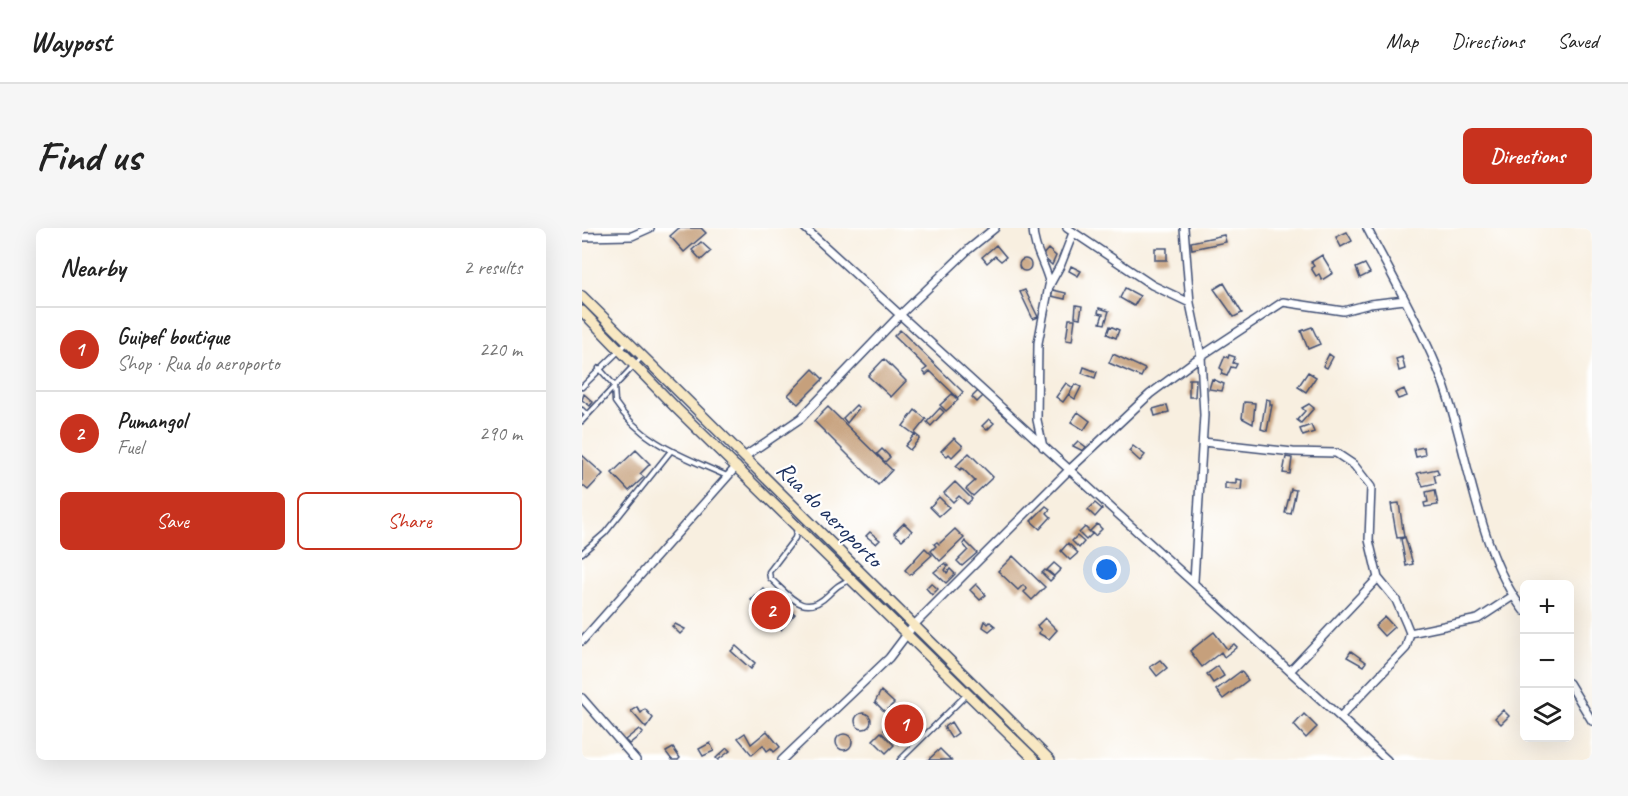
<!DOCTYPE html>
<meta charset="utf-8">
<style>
:root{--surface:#fff;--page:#f6f6f6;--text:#222;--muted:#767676;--line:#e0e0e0;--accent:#c8321e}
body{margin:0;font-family:Caveat,sans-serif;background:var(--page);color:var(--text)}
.controls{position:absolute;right:18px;bottom:18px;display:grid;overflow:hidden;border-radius:9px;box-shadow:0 6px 24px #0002}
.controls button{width:54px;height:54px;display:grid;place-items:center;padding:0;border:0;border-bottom:2px solid var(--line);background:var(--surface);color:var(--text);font:30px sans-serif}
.you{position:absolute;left:525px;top:342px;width:21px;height:21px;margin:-15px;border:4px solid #fff;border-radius:50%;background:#1a73e8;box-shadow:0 0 0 9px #1a73e833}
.badge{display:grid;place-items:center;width:39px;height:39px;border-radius:50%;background:var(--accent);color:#fff;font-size:20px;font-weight:700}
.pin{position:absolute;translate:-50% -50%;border:3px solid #fff;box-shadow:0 2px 6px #0006}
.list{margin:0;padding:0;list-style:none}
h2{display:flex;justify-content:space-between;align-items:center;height:78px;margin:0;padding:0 24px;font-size:26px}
h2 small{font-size:20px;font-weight:400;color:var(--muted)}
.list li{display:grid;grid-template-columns:39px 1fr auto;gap:18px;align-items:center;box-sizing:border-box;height:84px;padding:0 24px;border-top:2px solid var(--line)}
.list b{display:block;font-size:22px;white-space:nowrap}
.list p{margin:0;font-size:20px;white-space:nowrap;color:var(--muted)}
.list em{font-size:20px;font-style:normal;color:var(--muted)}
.actions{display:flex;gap:12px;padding:18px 24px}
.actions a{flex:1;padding:14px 0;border:2px solid var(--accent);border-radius:9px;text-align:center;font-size:21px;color:var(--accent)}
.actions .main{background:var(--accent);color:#fff}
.icon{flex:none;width:33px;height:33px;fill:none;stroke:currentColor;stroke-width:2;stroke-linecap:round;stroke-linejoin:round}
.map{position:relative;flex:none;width:1010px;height:532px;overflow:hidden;border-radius:9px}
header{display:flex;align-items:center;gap:36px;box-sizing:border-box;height:84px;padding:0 30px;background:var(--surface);border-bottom:2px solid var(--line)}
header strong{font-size:28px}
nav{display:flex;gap:33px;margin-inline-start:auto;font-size:21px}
.intro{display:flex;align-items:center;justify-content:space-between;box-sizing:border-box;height:144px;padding:0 36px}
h1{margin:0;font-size:42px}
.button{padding:15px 27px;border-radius:9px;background:var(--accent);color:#fff;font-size:21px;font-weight:700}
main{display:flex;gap:36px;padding:0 36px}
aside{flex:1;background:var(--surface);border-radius:9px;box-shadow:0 6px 24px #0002}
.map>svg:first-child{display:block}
.building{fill:#c6a07b}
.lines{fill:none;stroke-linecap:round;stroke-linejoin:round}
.service-casing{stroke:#3c4c72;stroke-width:7}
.minor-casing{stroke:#3c4c72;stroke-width:10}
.secondary-casing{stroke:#3c4c72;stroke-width:12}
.service{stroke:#fff;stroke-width:4}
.minor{stroke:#fff;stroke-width:7}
.secondary{stroke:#f8e8c3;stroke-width:9}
.labels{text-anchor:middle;stroke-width:4.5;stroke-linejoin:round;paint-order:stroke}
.street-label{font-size:24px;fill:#1b2f5e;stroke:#fff}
</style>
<header>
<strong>Waypost</strong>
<nav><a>Map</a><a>Directions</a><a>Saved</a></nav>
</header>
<div class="intro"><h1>Find us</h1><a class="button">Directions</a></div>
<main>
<aside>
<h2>Nearby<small>2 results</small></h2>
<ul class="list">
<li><span class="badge">1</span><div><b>Guipef boutique</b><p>Shop · Rua do aeroporto</p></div><em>220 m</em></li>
<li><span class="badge">2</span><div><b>Pumangol</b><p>Fuel</p></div><em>290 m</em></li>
</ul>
<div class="actions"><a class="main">Save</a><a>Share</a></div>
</aside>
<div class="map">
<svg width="1010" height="532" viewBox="0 0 1010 532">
<rect width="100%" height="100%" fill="#fff"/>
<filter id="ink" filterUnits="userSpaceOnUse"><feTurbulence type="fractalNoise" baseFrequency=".0167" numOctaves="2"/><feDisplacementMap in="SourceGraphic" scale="12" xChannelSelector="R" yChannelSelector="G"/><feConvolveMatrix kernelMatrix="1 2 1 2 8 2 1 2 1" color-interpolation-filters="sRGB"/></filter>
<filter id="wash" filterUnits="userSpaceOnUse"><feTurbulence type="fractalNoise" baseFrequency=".008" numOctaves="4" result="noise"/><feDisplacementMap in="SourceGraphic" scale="24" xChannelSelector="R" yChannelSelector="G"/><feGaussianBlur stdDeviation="1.35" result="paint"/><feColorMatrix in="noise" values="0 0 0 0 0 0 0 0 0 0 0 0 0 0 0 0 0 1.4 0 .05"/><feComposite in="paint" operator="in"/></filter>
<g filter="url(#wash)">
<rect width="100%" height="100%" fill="#f8efe0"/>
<g id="blocks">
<path class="building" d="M97 0H119L124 5 102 24 88 8Z
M765 4 770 13 759 19 754 9Z
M642 7 644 14 610 21 609 14Z
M119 14 129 23 119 32 110 22Z
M414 17 424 29 419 33 413 28 405 35 400 29Z
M573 20H585V32H573Z
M466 21 474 28 470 37 460 28Z
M740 27 751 45 740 52 737 46 734 48 729 40 732 38 729 34Z
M437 37a6 6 0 1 1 12 0a6 6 0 1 1-12 0Z
M783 36 788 45 778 50 774 40Z
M489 38 499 43 496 48 487 43Z
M642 55 660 85 652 89 632 61Z
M543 60 558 68 552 78 538 70Z
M443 62 456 89 451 91 438 64Z
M471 62 484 65 483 71 469 68Z
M494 77 500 78 498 90 493 89Z
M517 80 527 83 523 96 518 95 521 86 516 85Z
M487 91H493L490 113 484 112Z
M528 98 537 102 534 110 525 106Z
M730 99 738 116 726 121 719 103Z
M318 102 381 164 376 170 348 143 344 147 341 143 345 140 312 108Z
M531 126 563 141 559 149 527 135Z
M747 126 751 129 745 140 741 138Z
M647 127 653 129 651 135 655 136 653 140 649 139 645 148 639 146 641 142 638 140 643 128 646 130Z
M820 129 823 141 817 143 814 131Z
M302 131 324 153 309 169 286 148Z
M502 139 515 144 513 150 500 145Z
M231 141 241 151 216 176 206 167Z
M726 144 734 149 724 164 716 159Z
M607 151H614L613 169H607Z
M630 151 642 156 640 163 627 161Z
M484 155 491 160 481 174 474 169Z
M493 156 499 159 493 171 487 167Z
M822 161 825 168 816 171 813 165Z
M396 163 401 168 395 174 390 169Z
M2 166 11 174 8 178 0 172Z
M370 166 376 172 364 183 358 177Z
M684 171 688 172V177H690L685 203 679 201Z
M662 174 673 175 671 196 660 190Z
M727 176 732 180 719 195 715 192 723 183 720 180Z
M274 177 277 180 265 195 261 190Z
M585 177 587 184 573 188 571 181Z
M246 179 310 242 296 257 232 193Z
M358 180 362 184 349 198 345 194Z
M333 182 344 191 332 206 321 198Z
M496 184 508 193 502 202 489 194Z
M407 191 412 195 405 202 400 198Z
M729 197 732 204 721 208 718 201Z
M333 206 338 210 328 222 323 218Z
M372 210 381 218 370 229 367 226 365 228 359 223Z
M496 213 504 219 501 223 491 218Z
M551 218 563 227 558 233 547 223Z
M842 219 843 227 834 229 832 221Z
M300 221 308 229 303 234 295 226Z
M54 222 68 236 58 246 62 249 47 263 30 245Z
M387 225 411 249 391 268 384 261 393 253 380 240 378 242 374 238Z
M0 227 21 246 6 262 0 257Z
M704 229 710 230 708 246 701 245Z
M855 241 857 246 852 247 854 255 841 258 835 245Z
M654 251 660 252 659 262 643 261V255L654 256Z
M373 254 390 271 385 276 377 268 371 274 362 265Z
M709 261 714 262 709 286 703 285Z
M853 262 856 277 843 279 842 275 846 274 844 264Z
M357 269 367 279 357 288 348 279Z
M513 275 520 281 513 289 506 282Z
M817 275 822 309 815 310 809 276Z
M464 278 468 281 465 285 469 289 458 301 449 293Z
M322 295 330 303 320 312 312 305Z
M515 296 520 301 513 308 508 303Z
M503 299 510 306 504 312 497 305Z
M373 301 382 310 358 333 349 323 354 318 352 316 355 314 357 316Z
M288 304 298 312 294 316 284 308Z
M495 308 502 314 497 320 490 313Z
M823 309 831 336 824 338 819 311Z
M383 313 395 325 380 338 375 333 386 322 381 316Z
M486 315 496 325 488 332 479 323Z
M343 320 350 327 328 347 323 342Z
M431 328 463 359 450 372 442 364 445 361 441 357 436 362 416 343Z
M363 335 366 338 363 342 365 345 368 341 373 346 364 355 352 344Z
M472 335 479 341 472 348 465 342Z
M463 342 472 349 468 353 460 345Z
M349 355 356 361 350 367 344 360Z
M394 356 404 367 398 372 388 362Z
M181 360 189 367 178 380 169 372Z
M203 377 213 386 199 402 189 393Z
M803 389 812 399 802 408 793 398Z
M463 390 475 402 467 411 456 405 459 402 455 398Z
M403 393 406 396 408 394 413 398 407 403 401 399Z
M93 396 103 401 98 406 90 398Z
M632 404 645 421 652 416 655 419 642 429 639 424 620 439 608 423Z
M154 418 173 435 169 441 149 423Z
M769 423 784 434 781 438 765 429Z
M578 432 585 440 575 448 568 439Z
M636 438 642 448 631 455 625 446Z
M659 443 666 452 641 471 634 462Z
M299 463 312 475 303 484 293 474Z
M55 479 59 485 63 481 71 490 64 500 49 483Z
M921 482 927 488 919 496 913 490Z
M273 493a8 8 0 1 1 16 0a8 8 0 1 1-16 0Z
M320 485 334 499 316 516 302 502Z
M722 486 735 499 724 510 712 497Z
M369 494 376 505 369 510 362 499Z
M57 501 61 505 47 516 43 512Z
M185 503 198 519 192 524 189 520 185 523 181 517 170 527 156 510 163 505 169 516Z
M299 504 312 517 304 525 291 512Z
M254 514a8 8 0 1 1 16 0a8 8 0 1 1-16 0Z
M128 515 132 523 121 528 117 521Z
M91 520 98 530 96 532H90L84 524Z
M145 520 148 523 136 532 134 530Z
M358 521 369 532H346Z"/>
</g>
</g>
<g filter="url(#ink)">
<use href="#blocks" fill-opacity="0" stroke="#3c4c72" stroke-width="1.5"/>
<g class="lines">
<defs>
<path id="service" d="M17 140 32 157 33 174C59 215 103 229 145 248
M0 159 46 114
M0 182 5 187
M0 193 60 129
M215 300 213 310 187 344 188 350C207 367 222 391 246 367 253 360 259 354 269 352
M0 325 23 305 88 224
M318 532 384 467"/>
<path id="minor" d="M223 0 805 532
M451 0C451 21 464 37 468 57
M485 0 570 57 608 75
M602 0 608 75 619 128 622 187 612 353
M785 0C809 46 835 91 855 139 886 213 893 320 942 383
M0 9 50 8 68 0
M621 214 711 224 754 225 772 237 789 259 787 312 796 350 814 372 824 395 828 405 824 420 758 489
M461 219 455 192 456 115 467 58 479 36 491 5
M162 229 219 190 318 87 387 21 413 0
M828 405 896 391 931 368
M0 413 155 238
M708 443 796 350
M987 455 1010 493
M0 470 54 532
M200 532 307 430 332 397 486 243 568 166 619 128 701 74 761 83 788 76 823 72"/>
<path id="secondary" d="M0 68 468 532
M0 83 95 181 453 532"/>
</defs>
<use href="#service" class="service-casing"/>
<use href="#minor" class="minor-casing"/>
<use href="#secondary" class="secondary-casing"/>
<use href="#service" class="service"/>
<use href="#minor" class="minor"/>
<use href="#secondary" class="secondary"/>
</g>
</g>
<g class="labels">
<g class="street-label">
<text transform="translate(248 286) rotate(45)" y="8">Rua do aeroporto</text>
</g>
</g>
</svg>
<div class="controls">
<button>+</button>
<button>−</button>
<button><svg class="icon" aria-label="layers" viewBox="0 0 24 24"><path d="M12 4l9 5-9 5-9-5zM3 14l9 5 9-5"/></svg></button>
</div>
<div class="you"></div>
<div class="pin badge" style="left:322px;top:496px">1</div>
<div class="pin badge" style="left:189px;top:382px">2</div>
</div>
</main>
